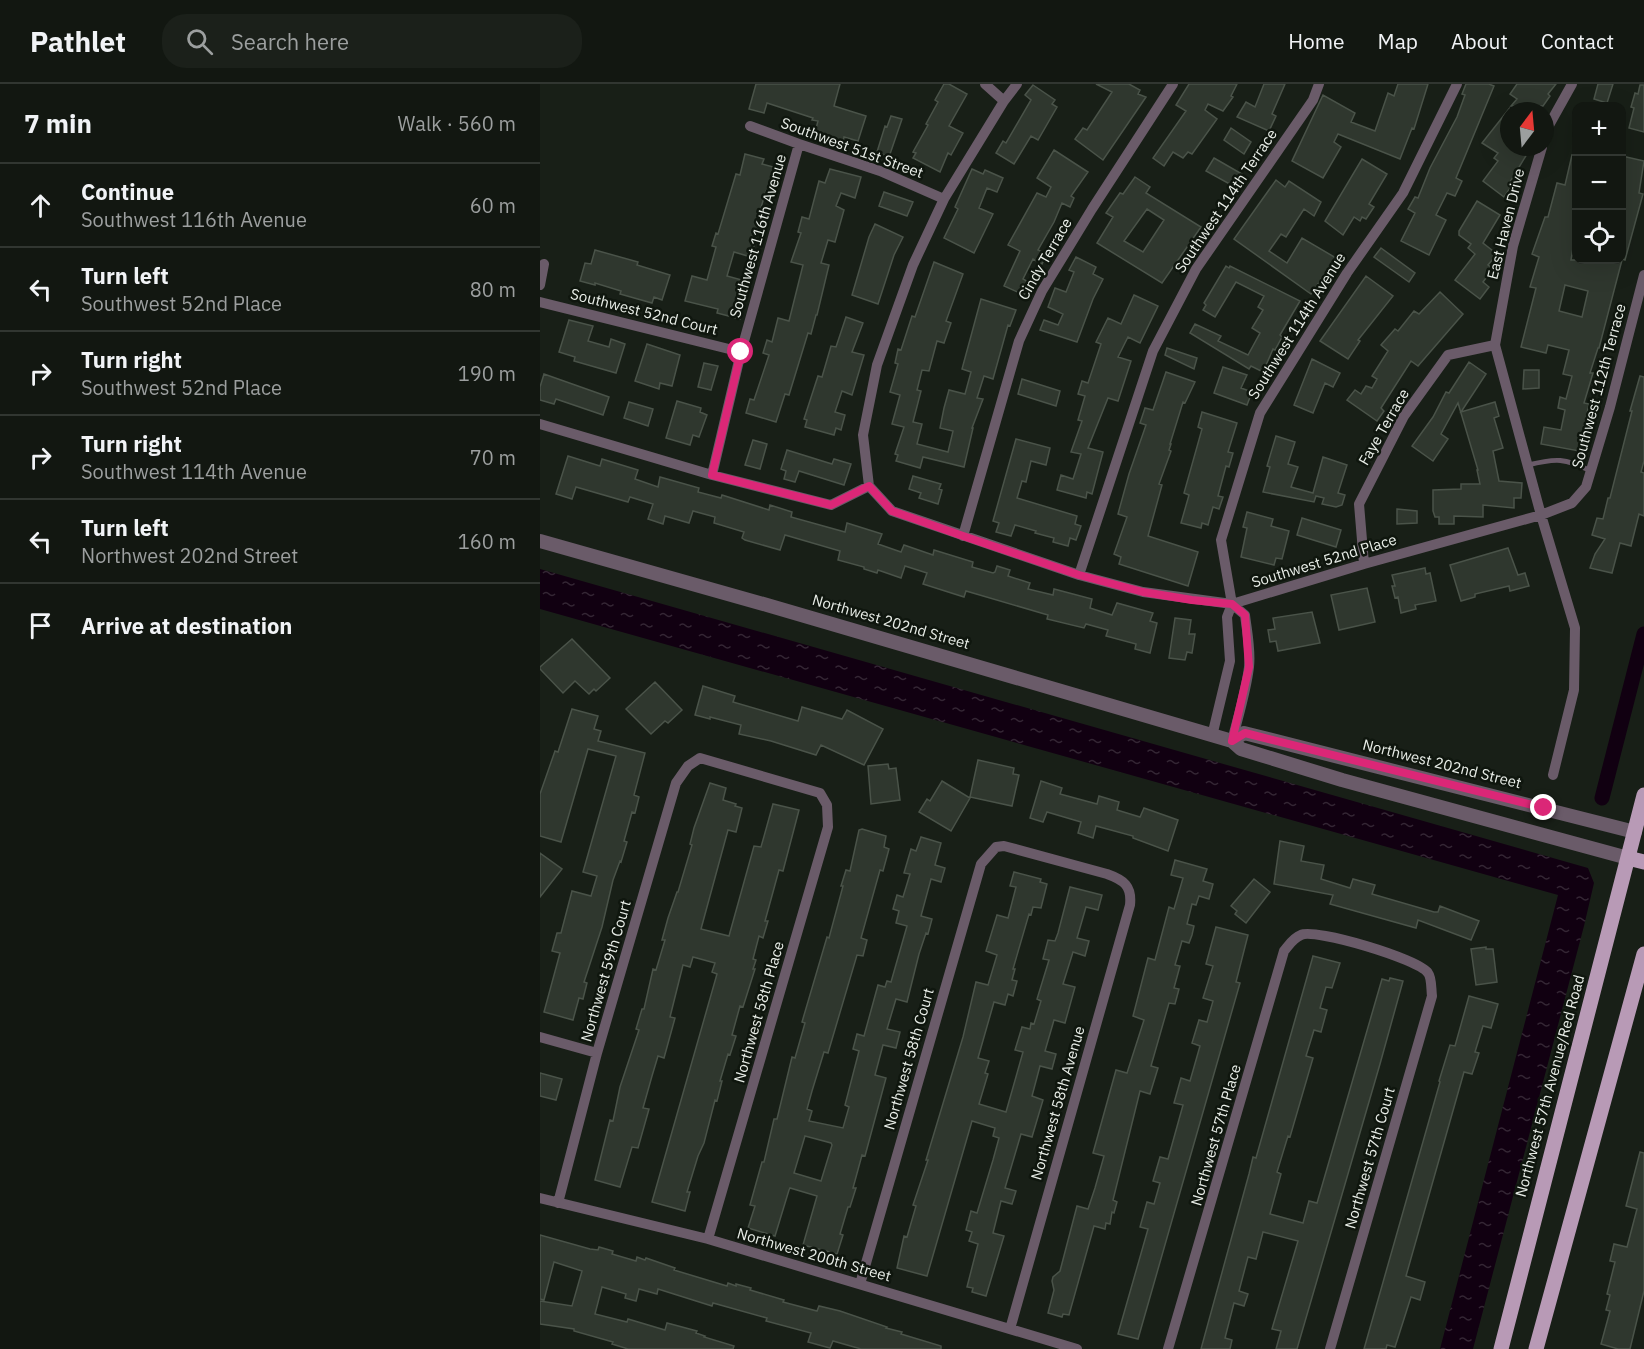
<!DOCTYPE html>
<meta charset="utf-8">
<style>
:root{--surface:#121711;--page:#1b201a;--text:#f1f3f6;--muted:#9c9f9f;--line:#313631}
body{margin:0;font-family:"IBM Plex Sans",sans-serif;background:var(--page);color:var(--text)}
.controls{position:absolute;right:18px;top:18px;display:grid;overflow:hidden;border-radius:12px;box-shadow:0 6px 24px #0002}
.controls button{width:54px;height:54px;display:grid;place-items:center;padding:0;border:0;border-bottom:2px solid var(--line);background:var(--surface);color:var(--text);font:30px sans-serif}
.compass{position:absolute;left:960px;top:18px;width:54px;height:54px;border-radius:50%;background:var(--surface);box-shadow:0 6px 24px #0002;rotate:16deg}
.stop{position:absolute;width:18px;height:18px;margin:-14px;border:4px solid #db2777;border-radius:50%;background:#fff}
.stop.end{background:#db2777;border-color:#fff;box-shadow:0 2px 6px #0008}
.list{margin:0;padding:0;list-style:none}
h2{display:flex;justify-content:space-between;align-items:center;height:78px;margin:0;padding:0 24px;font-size:26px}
h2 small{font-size:20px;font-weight:400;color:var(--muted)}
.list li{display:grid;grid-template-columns:39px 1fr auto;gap:18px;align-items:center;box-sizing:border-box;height:84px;padding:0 24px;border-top:2px solid var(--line)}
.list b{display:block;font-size:22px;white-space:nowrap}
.list p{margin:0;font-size:20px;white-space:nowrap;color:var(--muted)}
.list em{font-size:20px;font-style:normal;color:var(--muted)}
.icon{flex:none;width:33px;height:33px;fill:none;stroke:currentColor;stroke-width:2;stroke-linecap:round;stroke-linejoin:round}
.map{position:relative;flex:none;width:1104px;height:1265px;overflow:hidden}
header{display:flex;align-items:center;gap:36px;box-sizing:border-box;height:84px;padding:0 30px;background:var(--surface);border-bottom:2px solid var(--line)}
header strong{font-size:28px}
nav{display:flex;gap:33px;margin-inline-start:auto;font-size:21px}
.search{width:420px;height:54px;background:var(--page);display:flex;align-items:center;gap:15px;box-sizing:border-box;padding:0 21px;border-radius:24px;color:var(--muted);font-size:22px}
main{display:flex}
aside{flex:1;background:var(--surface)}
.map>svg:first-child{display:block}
.water{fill:url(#water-ripples)}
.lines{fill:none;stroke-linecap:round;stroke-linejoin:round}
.canal{stroke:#101;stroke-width:15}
.building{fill:#2f372e;stroke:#4a5349;stroke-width:1.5;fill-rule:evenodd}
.service{stroke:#6a5b69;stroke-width:5}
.minor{stroke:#6a5b69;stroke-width:10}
.tertiary{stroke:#6a5b69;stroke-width:14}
.primary{stroke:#b89ab6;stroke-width:15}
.route{stroke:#db2777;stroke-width:8}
.labels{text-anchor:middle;stroke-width:5;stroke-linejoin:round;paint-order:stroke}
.street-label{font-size:15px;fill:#e9eee8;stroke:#0f160e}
</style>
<header>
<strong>Pathlet</strong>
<div class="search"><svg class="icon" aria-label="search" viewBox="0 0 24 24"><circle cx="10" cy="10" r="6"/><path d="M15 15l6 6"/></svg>Search here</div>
<nav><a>Home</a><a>Map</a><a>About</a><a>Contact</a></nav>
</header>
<main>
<aside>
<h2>7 min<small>Walk · 560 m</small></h2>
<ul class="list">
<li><svg class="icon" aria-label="ahead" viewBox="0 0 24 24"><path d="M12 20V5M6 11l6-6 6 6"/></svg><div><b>Continue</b><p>Southwest 116th Avenue</p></div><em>60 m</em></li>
<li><svg class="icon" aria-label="left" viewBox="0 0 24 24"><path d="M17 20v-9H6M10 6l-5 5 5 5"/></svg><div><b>Turn left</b><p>Southwest 52nd Place</p></div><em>80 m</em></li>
<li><svg class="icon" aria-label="right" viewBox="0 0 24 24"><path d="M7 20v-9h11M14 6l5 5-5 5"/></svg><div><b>Turn right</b><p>Southwest 52nd Place</p></div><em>190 m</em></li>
<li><svg class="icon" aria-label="right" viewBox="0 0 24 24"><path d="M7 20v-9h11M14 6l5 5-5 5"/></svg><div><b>Turn right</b><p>Southwest 114th Avenue</p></div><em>70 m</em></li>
<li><svg class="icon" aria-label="left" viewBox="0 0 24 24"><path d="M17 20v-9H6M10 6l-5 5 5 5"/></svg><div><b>Turn left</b><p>Northwest 202nd Street</p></div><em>160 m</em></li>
<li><svg class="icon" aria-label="arrive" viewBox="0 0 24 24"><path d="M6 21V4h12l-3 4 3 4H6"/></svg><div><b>Arrive at destination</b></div></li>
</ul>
</aside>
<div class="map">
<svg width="1104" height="1265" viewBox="0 0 1104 1265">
<defs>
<pattern id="water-ripples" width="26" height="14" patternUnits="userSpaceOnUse" patternTransform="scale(1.5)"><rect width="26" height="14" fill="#101"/><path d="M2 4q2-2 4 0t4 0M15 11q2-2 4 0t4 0" fill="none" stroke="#342634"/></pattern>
</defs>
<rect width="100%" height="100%" fill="#181f17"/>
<path class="water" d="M0 485 1048 784 1054 799 1044 842 933 1265H900L1018 811 0 525Z"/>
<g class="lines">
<path class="canal" d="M1062 714 1104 550"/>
</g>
<path class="building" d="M216 0H300L294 22 326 32 318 57 304 53 303 59 291 55 292 53 275 48 278 37 272 36 273 34 227 19 224 29 209 25Z
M404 0H409L427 10 409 42 423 49 411 71 408 69 400 88 373 74 376 69 373 68 388 41 386 40 398 18 395 16Z
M556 0H589L600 6 598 10 606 13 563 76 535 55 543 44 547 46 572 8Z
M649 0H697L691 12 693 13 683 27 668 20 665 26 677 35 652 70 648 68 643 74 633 68 624 82 613 74 646 27 636 21Z
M724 0H745L732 30 736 32 729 47 697 33 706 18 715 23Z
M858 0H888L874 45 872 44 860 75 798 50 794 58 801 63 783 94 752 77 783 11 815 29 811 38 835 47 848 9 854 12Z
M926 0H949L954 2 916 94 922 97 915 112 907 109 896 131 906 136 889 171 861 157 875 129 868 125 875 113 878 114 890 84 917 33 925 11 922 10Z
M977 0H1016L1008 10 1010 12 1003 22H971L977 15 970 10Z
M1058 0H1073L1067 19 1054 15Z
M493 1 515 16 512 20 517 23 498 56 491 52 474 80 456 69 463 57 466 59 491 16 485 11Z
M1100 1H1104V48L1089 44 1094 24 1091 23 1095 9 1098 10Z
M969 25V63H976L987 70 970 98 973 100 964 113 943 97 958 77 954 74 958 69 942 59Z
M351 32 362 35 349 73 337 68 345 42 347 43Z
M691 44 711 58 704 70 684 56Z
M514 66 548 88 531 112 534 114 530 123 522 119 514 138 498 166 507 170 502 180 493 175 483 195 490 199 484 211 464 202 480 167 468 161 497 109 506 113 511 103 497 94Z
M205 70 224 75 222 80 237 84 230 109 226 107 219 130 222 131 211 173 194 168 187 192 209 198 200 235 177 229 178 225 145 217 152 192 167 196 176 163 172 162 176 149 178 150 196 90 200 91Z
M1032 71 1036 72V145L1031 176H1082L1059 264H1058L1050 289H1053L1044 319 1049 320 1039 367 1001 360 1004 343 1021 346 1025 326 1018 324 1020 313 1026 315 1032 292 1023 290 1029 266 1008 261 1006 269 981 263 996 204 990 203 999 173 992 170 1005 133H1008L1017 99 1025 101ZM1025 201 1048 207 1042 233 1019 227Z
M1082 72 1104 77 1099 109 1103 110 1085 176 1082 175Z
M674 74 702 90 695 103 666 87Z
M822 75 847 90 829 120 834 123 826 135 822 133 820 137 814 133 803 151 785 137Z
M290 85 321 93 315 114 301 109 296 122 304 126 295 158 288 156 281 179 289 181 277 231H276L271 250 268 249 249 311 245 310 236 338 206 329 210 315 214 316 229 271 223 269 227 256 232 258 238 234 249 237 263 181 251 178 261 149 258 148 262 133 269 135 279 97 285 99Z
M432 85 443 90 445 86 463 94 457 108 447 104 439 124 453 130 434 169 404 154 418 125 415 123Z
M595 93 610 103 606 109 661 143 622 199 557 159 573 133 566 129 580 109 583 110ZM607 125 624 136 603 168 584 157Z
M736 96 745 103 749 97 781 118 774 132 764 125 746 153 741 150 729 167 747 179 762 154 796 174 771 210 694 155Z
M344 108 373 118 367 132 339 122Z
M937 117 960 131 943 159 957 170 948 181 953 185 943 198 949 203 940 215 915 196 935 170 928 164 931 160 919 151V147Z
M335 140 363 153 354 171 338 220 312 211 329 153Z
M841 164 875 189 869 198 834 173Z
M55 166 98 178 97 181 130 191 122 216 114 213 112 219 80 210 81 207 55 199V201L40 197 45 179 51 180Z
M536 173 556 183 553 190 563 195 553 215 537 258 500 246 504 236 518 241 523 230 508 223 515 204 526 208 534 188 529 186Z
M394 178 423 190 406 237 411 239 404 259 397 257 389 287 382 286 377 306 381 307 373 338 382 340 377 360 408 368 413 347 400 344 404 324 409 306 425 310 431 288 422 285 441 215 476 226 470 242 468 241 453 295 444 292 437 314 443 315 432 344H433L424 383 383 373 380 384 356 377 358 371 355 370 364 343 352 340 360 311 350 308 358 280 355 279 358 265 361 266 372 232 375 233Z
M686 182 689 184 690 182 760 217 740 251 742 253 735 266 733 265 723 288 711 282 709 285 650 249 655 240 681 252 678 257 708 271 720 249 712 244 723 226 718 223 724 212 696 198 675 233 663 226 666 221 664 219Z
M826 192 853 212 818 256 820 257 808 275 780 257Z
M900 208 923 230 878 282 871 277 841 324 844 327 837 337 807 316 815 306 821 310 826 302 832 304 837 295 832 292 848 267 841 261 855 245 858 247 874 227 879 230Z
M594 211 618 222 600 259 588 253 578 273 591 277 578 317 568 314 548 364 563 368 552 410 547 408 546 414 517 406 521 391 533 395 541 370 531 368 542 337 538 336 545 312 538 310 542 297 548 299 561 260 556 258 568 234 581 240Z
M306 233 323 239 312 268 324 271 312 311 302 307 295 328 305 331 301 346 296 344 294 351 265 343 267 336 264 335 278 292 282 293 291 262 296 263Z
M29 236 53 242 48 257 69 263 71 255 85 260 76 289 34 277 35 273 19 268Z
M107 260 140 271 132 302 120 299 119 305 95 297Z
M627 264 657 274 654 285 625 271Z
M772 275 800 289 793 303 785 299 773 329 754 321Z
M929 278 946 290 921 328 955 318 959 332 954 334 963 364 953 367 959 397 982 399 981 414H974V424L943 421V433L914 432V440H899V433H895L893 427V406L921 405V400H940L937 386H938L918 319 901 350 908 355 893 377 872 362 893 333 906 308 909 309Z
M164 279 178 282 171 306 158 303Z
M683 283 707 291 701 304 712 308 707 321 674 309Z
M984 286H999V304L983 305Z
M626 288 655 298 645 319 643 318 630 360H631L629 366 631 367 619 400 622 401 608 452 658 468 648 502 579 480 581 473 574 470 587 433 578 430 589 390 606 341 600 339 605 324 613 326Z
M4 290 69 313 63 331 16 315 14 320 0 316V303Z
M1100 292 1104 293V377L1101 388 1104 389V432L1099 430 1091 462 1080 459 1072 489 1050 484 1055 470 1065 455 1052 451 1057 434 1063 435 1068 414H1070L1092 327H1090Z
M482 295 520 307 516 322 478 310Z
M137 317 161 324 160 328 167 331 159 353 153 351 150 361 126 354Z
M89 318 113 325 108 342 84 334Z
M662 328 697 339 688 368 693 369 689 383 686 382 678 412 683 413 679 425 673 423 668 441 662 439 661 444 641 439 649 411 644 409 662 345 658 343Z
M736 352 755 358 748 380 758 383 751 403 773 409 783 373 807 381 798 409 805 411 802 421 796 423 782 420 784 414 776 412 774 418 723 408 730 383 727 382Z
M476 355 510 364 506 381 491 377 486 398 482 397 477 414 537 432 535 440 541 442 536 456 530 454 528 462 513 458 514 454 495 449 496 447 475 441 471 452 456 448 459 439 453 437Z
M213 356 227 360 220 385 205 381Z
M247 366 292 380 294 375 311 380 304 401 259 387 255 398 244 395 246 387 241 385Z
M28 372 60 382 62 375 98 386 95 395 118 403 120 393 159 404 158 408 181 414 182 411 229 426 230 421 252 428 251 433 305 448 307 439 342 450 338 460 361 468 364 461 393 471 394 466 433 478 432 483 453 489 455 488 457 482 470 486 468 492 490 499 488 505 513 511 514 505 552 515 550 524 572 531 577 519 613 529 610 537 617 539 610 569 595 565 596 560 566 552 568 546 546 540 544 544 507 535 508 531 426 507 424 513 383 500 387 489 365 482 361 494 338 486 337 489 324 485V483L298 476 300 467 245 451 240 466 205 456 202 454 204 448 174 439 175 433 153 427 149 439 125 432 123 440 108 435 113 420 90 413 88 418 36 403 32 415 16 410Z
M373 392 401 400 399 405 402 406 398 420 379 414 381 409 369 405Z
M857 425 877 427V439L857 440Z
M707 428 733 435 731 442 749 447 742 475 736 474 734 481 701 473 707 444 703 443Z
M762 434 801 446 796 463 757 451Z
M968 464 978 491 985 489 989 502 970 507 969 502 935 510V513L921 517 910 481Z
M885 484 886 490 890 489 896 517 875 521 876 525 861 529 858 513 855 514 852 502H855L852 491Z
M827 504 835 538 799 546 791 511Z
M772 528 780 559 738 567 736 557 730 558 728 546 735 545 733 534Z
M635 534 651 536 649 550H655L652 569 647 568 645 576 629 574Z
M32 555 70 594 56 607 54 605 49 610 35 597 23 609 0 585V583Z
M115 598 142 626 128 639 125 637 111 650 86 625Z
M163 602 195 612 193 618 258 637 262 623 302 635 307 626 343 645 324 681 281 661 276 671 231 657 199 650 201 641 170 633V635L155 631Z
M32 625 58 632 54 645 61 647 58 657 105 669 94 711 99 713 95 729 92 728 84 757 87 758 81 778 80 777 73 796 62 843 44 898 47 899 43 915 39 914 33 936 4 928 20 869 12 867 17 849H21L32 807 51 812 57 792 43 788 76 672 48 665 21 758 0 752V710L15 667 18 668Z
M438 676 474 684 473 690 479 691 472 722 430 713Z
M348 680 349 685 356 684 360 716 331 720 328 682Z
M402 697 430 714 411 747 379 728 387 715 390 717Z
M501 697 522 704 520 710 557 720 559 712 579 718 577 726 600 733 604 724 638 736 628 767 593 754V752L556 742 553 754 538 749 541 738 507 728 503 738 490 734Z
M170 699 186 704 183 716 196 720 195 722 202 724 196 748 188 746 161 845 189 852 214 762 221 763 233 720 259 726 243 787 239 786 233 808 225 837H228L223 854 219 852 213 875 216 876 213 885H215L203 923 200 922 192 951 196 952 190 971 188 970 180 997H182L177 1017 175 1016 164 1059 158 1072 147 1108H150L145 1127 112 1118 177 890 172 888 175 879 153 873 150 883 143 881 130 933 135 934 124 974 118 972 112 992 103 1024 109 1025 98 1064 92 1063 80 1103 55 1096 70 1036 73 1037 80 1003 99 946 96 945 102 925H104L113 885 116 886 125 856H122L128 834 137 808H138L152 761 150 760 154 744Z
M322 745 346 752 344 763 349 765 343 787 340 786 321 854 327 856 323 872 317 871 288 969 284 968 272 1007 267 1025 272 1027 269 1037 303 1044 309 1023 305 1021 319 967 313 965 317 950 324 952 338 901 345 903 347 897 351 898 367 842 356 839 359 827 353 825 357 811 363 813 370 790 364 789 371 765 376 767 381 753 401 759 395 781 405 784 401 798 391 795 381 832 392 835 388 850 386 849 379 870 367 918 356 915 347 945 360 948 356 964 343 961 335 991 346 994 325 1072 322 1071 313 1104H316L310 1123H308L300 1150 303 1151 297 1170 263 1161 277 1112 250 1104 249 1106 235 1152 208 1144 215 1122 210 1121 222 1078H224L234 1035H237L252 973 255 974 265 939 262 938 287 853 289 854 303 802H301L306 786 310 787 319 746ZM265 1052 291 1059 292 1061 281 1097 254 1089Z
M740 757 764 762 761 777 784 781 781 795 810 804 813 795 835 801 832 810 894 828H898L900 822 939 837 931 856 878 836 876 844 790 820 793 811 734 800Z
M0 769 22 785 0 813Z
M635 776 667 785 663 797 673 800 669 815 659 812 656 821 652 820 647 840 654 842 652 851 649 859 642 857 635 881 640 882 634 904 639 905 635 920 629 919 611 982 618 984 610 1010 600 1007 573 1116 577 1118 574 1129 572 1128 570 1140 566 1139 565 1145 554 1142 529 1231 523 1230 522 1233 508 1229 514 1206 512 1197 513 1193 520 1187 537 1122 548 1125 555 1104 564 1072 553 1069 576 986 587 989 604 936 593 932 608 874 615 876 629 823 634 825 643 794 631 791Z
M474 788 501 795 500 798 507 800 501 824 493 823 491 831 489 830 473 885H475L472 896 477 897 473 912 468 910 465 921 454 918 438 974 449 977 445 989 448 990 439 1020 466 1028 483 968 475 966 482 943 490 945 491 939 494 940 501 917 497 915 509 876 503 875 508 856 515 857 518 849 530 803 562 811 558 826 546 823 537 854 549 857 545 872 533 868 523 900 535 903 525 939 514 936 505 967 516 970 512 985 500 982 492 1012 503 1016 492 1053 481 1050 465 1104 476 1107 472 1120 461 1117 453 1149 464 1152 446 1212 432 1208 433 1204 427 1203 438 1160 429 1157 432 1148 426 1146 431 1127 437 1129 453 1076 459 1054 453 1052 455 1044 432 1037 387 1192 357 1184 364 1152 367 1153 376 1122 373 1121 388 1076H386L423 953 436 898 448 901 457 871 446 867 457 831 468 834 476 803 470 802Z
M714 795 730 808 706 839 695 830 697 827 691 822Z
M676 843 708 851 696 898 700 899 598 1255 578 1250 608 1145 600 1143 607 1118 614 1120 620 1099 613 1097 620 1073 628 1075 643 1021 634 1019 641 994 650 997 660 962 652 959 659 936 667 938 673 917 663 914 673 882 666 880Z
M946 863V865H953L957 898 936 901 931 865Z
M773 872 800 879 792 904 786 903 780 924 787 926 781 948 774 946 766 972 773 974 750 1053 748 1052 737 1088 741 1090 730 1130 763 1139 769 1117 777 1119 842 895 849 897 850 894 863 897 840 980 757 1265H736L741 1247 732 1245 758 1157 723 1148 716 1175 708 1173 699 1207 708 1210 704 1222 694 1219 685 1254 692 1256 690 1265H661L709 1090 713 1073 716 1074Z
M929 912 958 920 951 944 943 942 935 968 939 969 932 990 924 988 866 1192 885 1198 880 1216 871 1213 855 1263 847 1261 846 1265H824L900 998 899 997 910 961 915 962Z
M0 989 22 995 16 1016 0 1012Z
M1100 1068 1104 1069V1207L1090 1265H1078L1061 1260 1070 1227 1066 1226 1070 1211 1067 1210 1075 1178 1070 1177 1074 1160 1087 1163 1097 1125 1086 1122Z
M0 1151 50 1165 58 1166 59 1163 73 1167 72 1170 96 1177 97 1173 105 1176 106 1174 135 1184 134 1186 187 1202 188 1199 196 1202V1200L211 1204 210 1206 244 1216 243 1218 277 1227 279 1222 300 1227 347 1243 346 1244 362 1248 361 1250 401 1262V1265H321L293 1257 290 1264 268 1258 271 1249 226 1237 227 1234 173 1219 172 1222 118 1205 117 1210 99 1205 96 1217 85 1214 86 1210 62 1203 55 1230 87 1238 88 1235 125 1246 127 1239 157 1247 156 1249 165 1252 164 1253 194 1262 193 1265H88L72 1260 73 1258 34 1247V1245L0 1240V1217L32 1222 42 1187 14 1178 4 1216 0 1215Z"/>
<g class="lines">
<path class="service" d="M988 381C1016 374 1025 374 1051 387"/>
<path class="minor" d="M445 0 464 17
M210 42 259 60 340 87 404 115
M1005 52 1008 43 1032 0
M1002 63 973 162 955 261 1001 431 1035 544 1034 606 1013 691
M0 201 4 180
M0 218 201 268
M0 340 172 391 291 421 329 402 352 427 539 491 603 508 692 520 824 480 1001 431 1032 419 1046 403 1070 323 1104 191
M172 391 201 268 259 60
M329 402 323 351 337 281 373 181 404 115 464 17 477 0
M423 452 479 257 502 207 552 125 633 0
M824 480 819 420 864 332 908 271 955 261
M539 491 613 267 656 185 773 16 779 0
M672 652 690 577 687 533 692 520 681 456 720 329 807 189 863 109 917 0
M692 657C698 633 706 608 709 583 711 566 707 548 705 531L692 520
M0 953 57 969
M0 1114 168 1155 537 1265
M18 1119 57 969 136 699 148 682 160 674 280 709 287 721 288 743 168 1155
M320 1200 441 780 456 763 464 762 567 790C584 796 592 802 590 821L470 1245
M628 1265 744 867C749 861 753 854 761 851 775 844 879 875 888 889 892 894 891 905 892 912L790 1265"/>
<path class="tertiary" d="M0 457 227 521 692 657 701 665 802 696 1088 774
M692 657 704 649 1095 748"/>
<path class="primary" d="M1088 774 1104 778
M961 1265 1104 711
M996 1265 1104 870"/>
</g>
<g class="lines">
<path class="route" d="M201 268 172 391 291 421 329 402 352 427 423 452 539 491 603 508 652 516 692 520 705 531 709 583 692 657 705 649 1004 724"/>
</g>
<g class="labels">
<g class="street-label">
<text transform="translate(312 64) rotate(20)" y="5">Southwest 51st Street</text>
<text transform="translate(686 117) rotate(-56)" y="5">Southwest 114th Terrace</text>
<text transform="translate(966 140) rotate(-76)" y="5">East Haven Drive</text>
<text transform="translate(218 152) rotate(-74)" y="5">Southwest 116th Avenue</text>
<text transform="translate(505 175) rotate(-60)" y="5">Cindy Terrace</text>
<text transform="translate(104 228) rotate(14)" y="5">Southwest 52nd Court</text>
<text transform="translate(757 242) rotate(-58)" y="5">Southwest 114th Avenue</text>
<text transform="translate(1059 302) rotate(-75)" y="5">Southwest 112th Terrace</text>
<text transform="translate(844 343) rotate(-60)" y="5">Faye Terrace</text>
<text transform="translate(784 477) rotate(-17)" y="5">Southwest 52nd Place</text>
<text transform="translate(351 538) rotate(16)" y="5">Northwest 202nd Street</text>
<text transform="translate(902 680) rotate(14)" y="5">Northwest 202nd Street</text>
<text transform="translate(66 887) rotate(-74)" y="5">Northwest 59th Court</text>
<text transform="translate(219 928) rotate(-74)" y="5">Northwest 58th Place</text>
<text transform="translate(369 975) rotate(-74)" y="5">Northwest 58th Court</text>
<text transform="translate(1010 1002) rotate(-75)" y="5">Northwest 57th Avenue/Red Road</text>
<text transform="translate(518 1019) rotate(-74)" y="5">Northwest 58th Avenue</text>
<text transform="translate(676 1051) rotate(-74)" y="5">Northwest 57th Place</text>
<text transform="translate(830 1074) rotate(-74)" y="5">Northwest 57th Court</text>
<text transform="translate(274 1171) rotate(16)" y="5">Northwest 200th Street</text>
</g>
</g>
</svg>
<div class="controls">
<button>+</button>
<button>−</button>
<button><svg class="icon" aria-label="locate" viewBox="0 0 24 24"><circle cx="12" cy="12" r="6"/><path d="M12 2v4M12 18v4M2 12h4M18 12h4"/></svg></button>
</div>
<svg class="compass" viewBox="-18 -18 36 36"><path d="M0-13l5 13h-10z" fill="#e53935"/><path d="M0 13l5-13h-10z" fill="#9c9f9f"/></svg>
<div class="stop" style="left:201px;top:268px"></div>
<div class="stop end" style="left:1004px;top:724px"></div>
</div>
</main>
